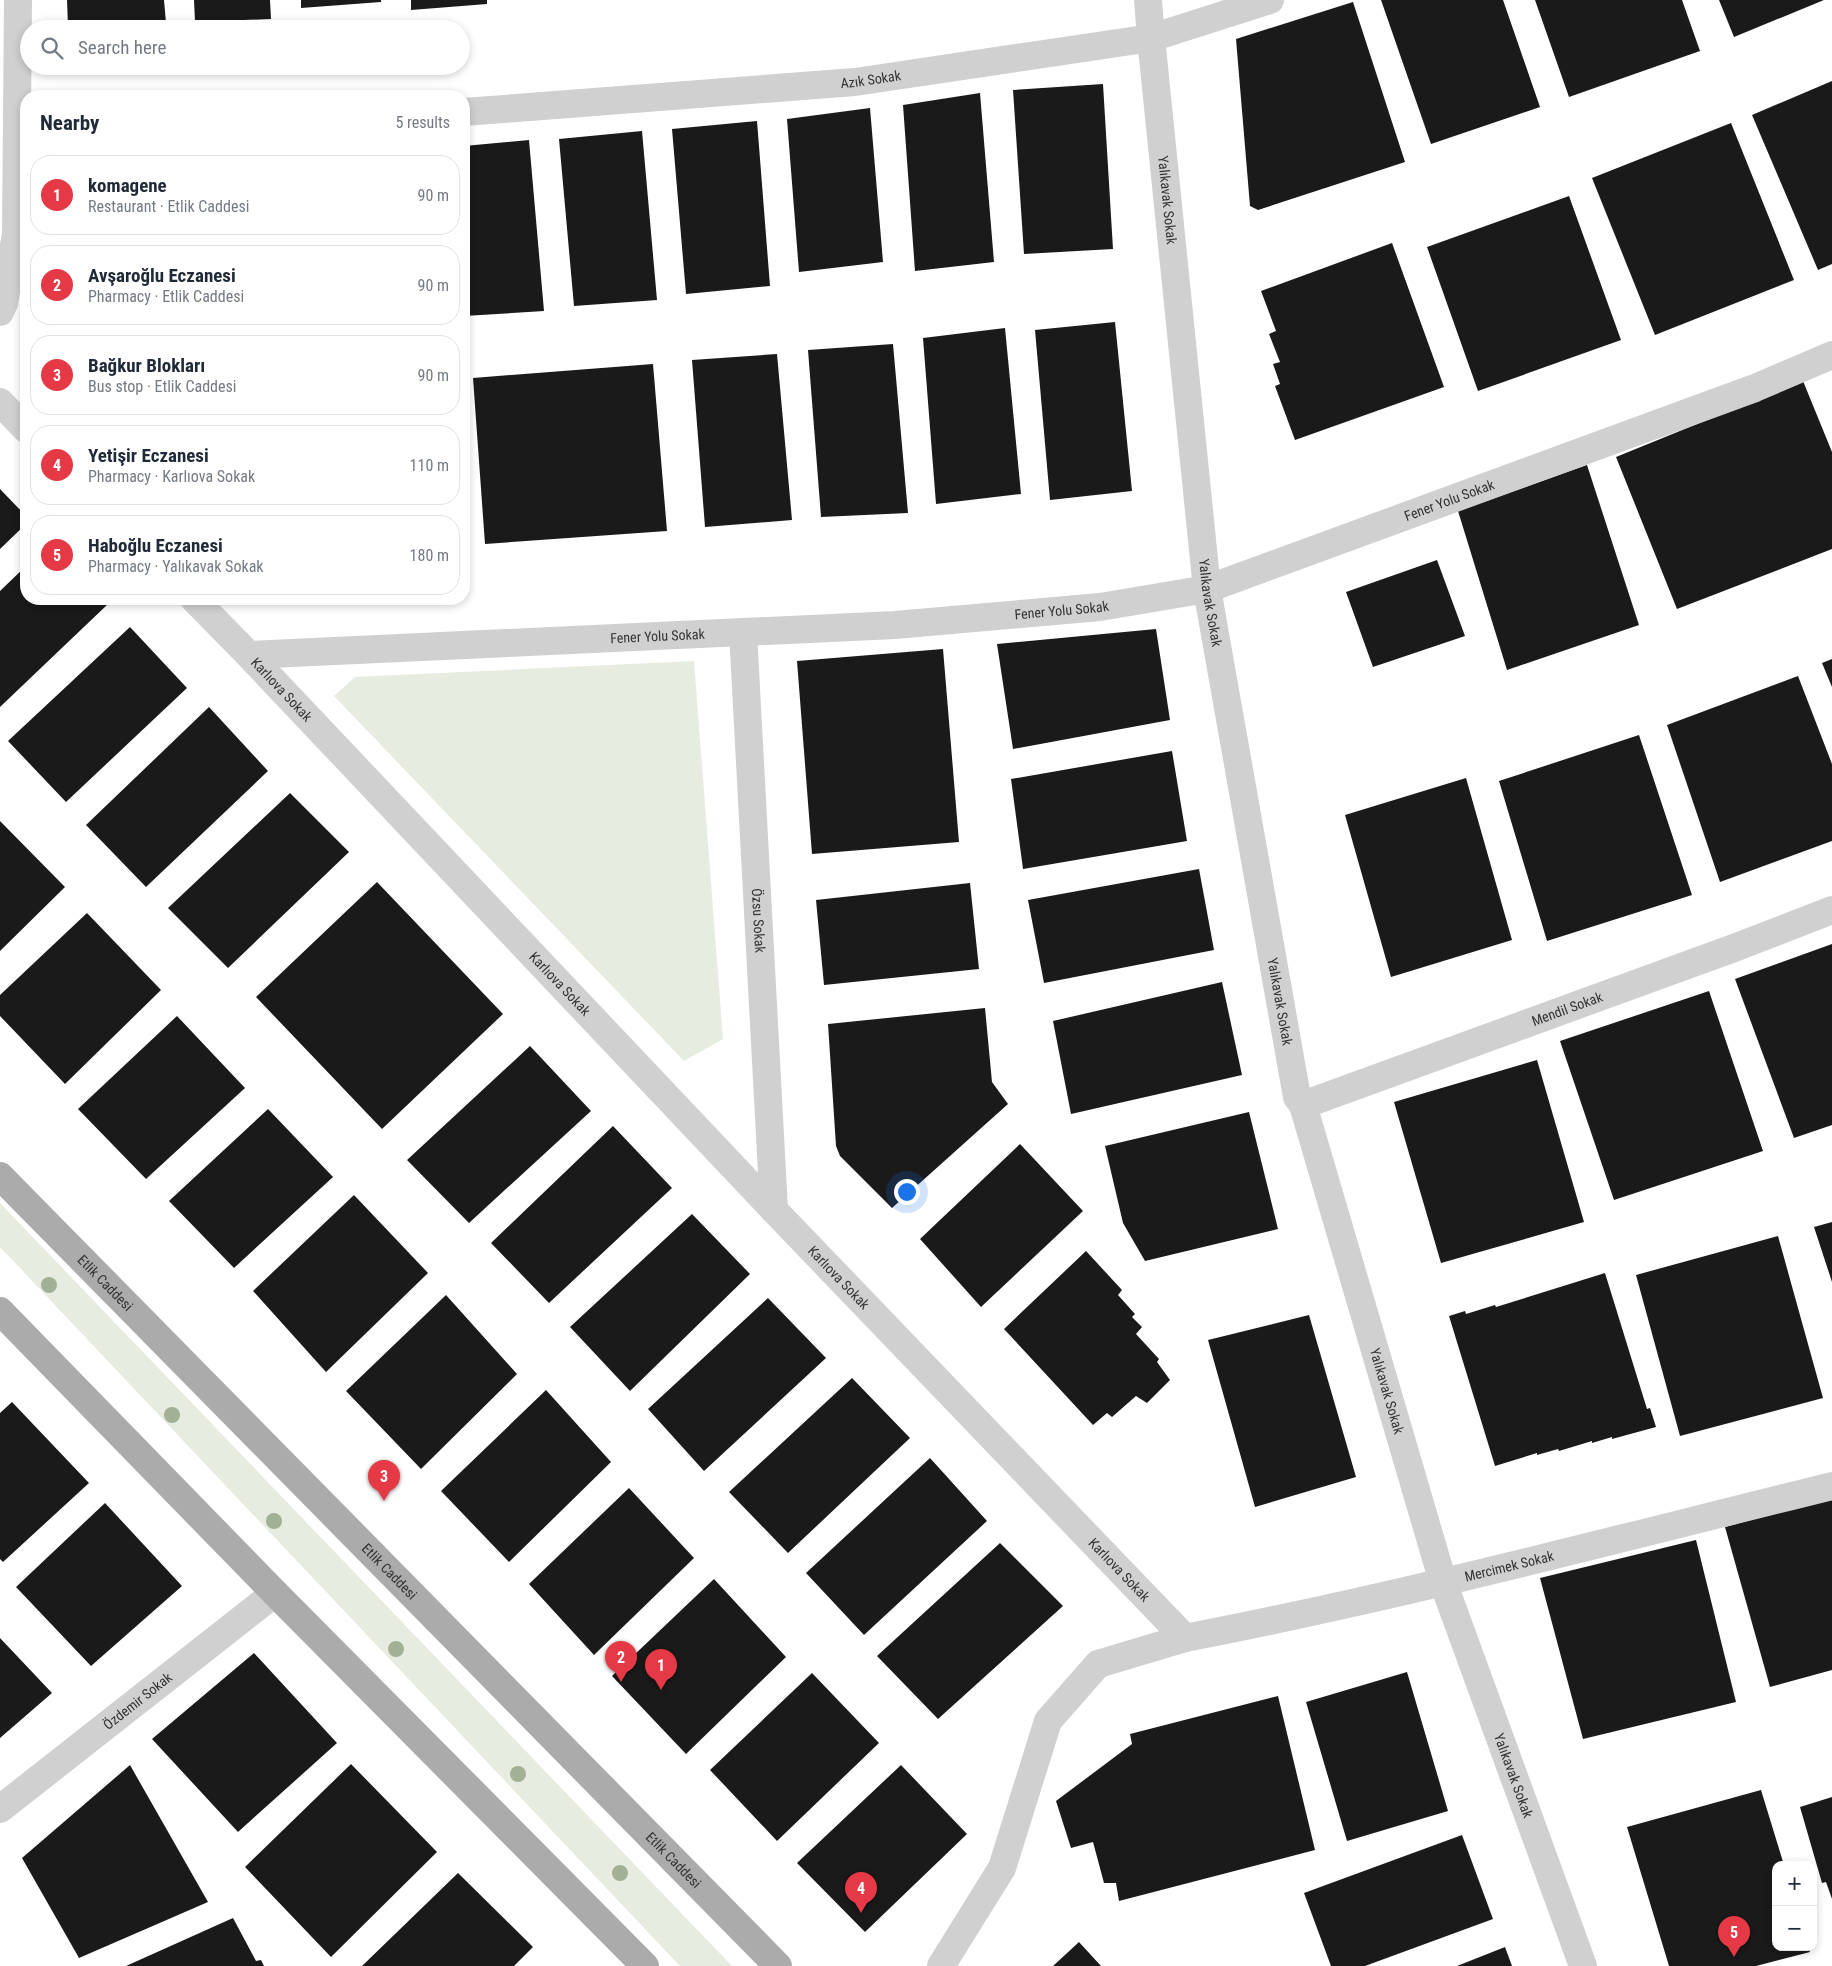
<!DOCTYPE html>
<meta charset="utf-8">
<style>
:root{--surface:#fff;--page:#f6f6f7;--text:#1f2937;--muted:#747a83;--line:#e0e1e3;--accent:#e63946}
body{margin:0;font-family:"Roboto Condensed",sans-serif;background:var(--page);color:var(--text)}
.controls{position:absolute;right:15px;bottom:15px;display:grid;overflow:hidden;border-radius:10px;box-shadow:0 2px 8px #0003}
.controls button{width:45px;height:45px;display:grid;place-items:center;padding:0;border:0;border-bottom:1px solid var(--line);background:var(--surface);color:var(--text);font:25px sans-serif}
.you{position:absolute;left:906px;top:1191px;width:18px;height:18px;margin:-12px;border:4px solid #fff;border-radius:50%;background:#1a73e8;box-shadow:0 0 0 8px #1a73e833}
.badge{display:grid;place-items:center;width:32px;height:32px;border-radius:50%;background:var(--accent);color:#fff;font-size:16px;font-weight:700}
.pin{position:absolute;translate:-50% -41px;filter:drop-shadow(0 1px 2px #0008)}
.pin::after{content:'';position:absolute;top:26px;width:18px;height:15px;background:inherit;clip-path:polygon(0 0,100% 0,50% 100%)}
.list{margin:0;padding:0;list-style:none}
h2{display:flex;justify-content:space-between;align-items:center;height:65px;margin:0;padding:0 20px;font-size:21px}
h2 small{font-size:16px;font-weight:400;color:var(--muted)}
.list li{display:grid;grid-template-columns:32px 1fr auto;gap:15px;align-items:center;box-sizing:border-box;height:80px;margin:0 10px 10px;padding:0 10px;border:1px solid var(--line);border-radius:20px}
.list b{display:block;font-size:19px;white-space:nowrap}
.list p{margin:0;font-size:16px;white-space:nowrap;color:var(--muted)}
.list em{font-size:16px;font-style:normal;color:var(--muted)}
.icon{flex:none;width:28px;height:28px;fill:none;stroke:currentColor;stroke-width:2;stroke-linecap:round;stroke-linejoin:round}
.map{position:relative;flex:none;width:1832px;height:1966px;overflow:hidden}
.search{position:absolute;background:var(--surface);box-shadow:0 2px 8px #0003;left:20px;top:20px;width:450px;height:55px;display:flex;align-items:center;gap:12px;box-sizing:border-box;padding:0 18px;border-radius:28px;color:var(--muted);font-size:19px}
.panel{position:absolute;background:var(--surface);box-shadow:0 2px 8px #0003;left:20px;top:90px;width:450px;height:515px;border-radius:20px}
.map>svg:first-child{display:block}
.green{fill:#e6ecdf}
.building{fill:#1a1a1a}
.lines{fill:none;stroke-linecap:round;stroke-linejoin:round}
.minor{stroke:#d0d0d0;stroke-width:28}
.major{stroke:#ababab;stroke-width:28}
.tree{fill:#a2b095}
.labels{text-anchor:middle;stroke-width:5;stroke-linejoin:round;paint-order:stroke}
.street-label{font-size:14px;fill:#333;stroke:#fff}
</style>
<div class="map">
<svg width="1832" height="1966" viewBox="0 0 1832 1966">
<rect width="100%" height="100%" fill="#fff"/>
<path class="green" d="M694 661 723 1039 684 1061 334 696 355 677Z
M0 1203 732 1966H680L0 1247Z"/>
<path class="building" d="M67 0H164L166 23 68 26Z
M194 0H270L271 19 195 22Z
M301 0H381V2L301 8Z
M411 0H487V4L411 10Z
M1381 0H1503L1540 107 1431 144Z
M1535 0H1682L1700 51 1569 97Z
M1719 0H1824L1734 37Z
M1353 2 1405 162 1258 210 1250 206 1236 39Z
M1832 81V264L1818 270 1752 115Z
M1103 84 1113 249 1024 254 1013 90Z
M980 93 994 262 915 271 903 105Z
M870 108 883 262 799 272 787 119Z
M757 121 770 286 686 294 672 129Z
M1731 123 1794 280 1655 335 1592 178Z
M642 131 657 300 574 306 559 139Z
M529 140 544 311 464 316V146Z
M1569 196 1621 340 1478 391 1427 247Z
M1392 243 1444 387 1295 440 1275 386 1280 384 1273 364 1280 362 1269 334 1276 331 1261 291Z
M1115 322 1132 491 1050 500 1035 330Z
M1005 328 1021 494 936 504 923 338Z
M893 344 908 513 821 517 808 350Z
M777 354 792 520 705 527 692 360Z
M653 364 667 531 485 544 473 378Z
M1803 381 1832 452V549L1677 609 1616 457Z
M1587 465 1639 625 1507 670 1458 511Z
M0 489 26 516V524L0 549Z
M1437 560 1465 636 1373 667 1346 592Z
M26 566V599H103L108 604 0 707V591Z
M130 627 187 688 66 802 8 741Z
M1156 629 1170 720 1013 749 997 644Z
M943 649 959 842 812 854 797 661Z
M1832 659V687L1822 663Z
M1798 676 1832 764V841L1720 882 1667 725Z
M209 707 268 771 146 887 86 825Z
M1639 735 1692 895 1547 941 1499 781Z
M1172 751 1187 841 1023 869 1011 779Z
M1466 778 1512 940 1391 977 1345 815Z
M290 793 349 852 228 968 168 908Z
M0 821 65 887 0 951Z
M1199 869 1214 950 1044 983 1028 900Z
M377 882 503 1014 382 1129 256 997Z
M970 883 979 969 824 985 816 900Z
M87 913 161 990 65 1084 0 1016V995Z
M1832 944V1125L1794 1138 1735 979Z
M1222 982 1242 1075 1071 1114 1053 1021Z
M1709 991 1763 1151 1614 1200 1560 1041Z
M985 1008 992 1082 1008 1104 892 1208 840 1156 836 1146 828 1024Z
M177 1016 245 1088 146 1179 78 1109Z
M530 1046 591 1111 469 1223 407 1160Z
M1537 1060 1584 1222 1441 1263 1394 1102Z
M268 1109 333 1177 234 1268 169 1201Z
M1249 1112 1278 1229 1145 1261 1123 1223 1105 1146Z
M613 1126 672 1188 549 1303 491 1243Z
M1020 1144 1083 1211 981 1307 920 1239Z
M354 1195 428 1273 326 1372 253 1291Z
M692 1214 750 1274 630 1391 570 1327Z
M1832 1222V1282L1814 1227Z
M1778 1236 1823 1398 1680 1436 1636 1275Z
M1086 1251 1122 1290 1118 1295 1135 1314 1132 1317 1142 1327 1136 1334 1159 1359 1157 1362 1170 1380 1147 1403 1136 1396 1112 1417 1107 1413 1093 1425 1004 1329Z
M1605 1273 1647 1409 1650 1408 1656 1427 1612 1439V1437L1592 1443V1441L1559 1451 1558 1449 1537 1455V1453L1495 1466 1449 1316 1465 1311 1466 1314 1495 1305 1496 1307Z
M446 1295 517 1374 421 1469 346 1391Z
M768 1298 826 1358 704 1471 648 1409Z
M1309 1315 1356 1477 1255 1507 1208 1340Z
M852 1378 910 1438 788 1553 729 1492Z
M546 1390 611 1462 509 1562 441 1491Z
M12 1402 89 1483 3 1562 0 1559V1413Z
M930 1458 987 1521 864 1635 806 1573Z
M629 1488 694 1558 594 1655 529 1584Z
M1832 1498V1670L1770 1687 1725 1527Z
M105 1503 182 1586 91 1666 16 1587Z
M1696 1540 1736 1702 1583 1739 1540 1578Z
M1000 1543 1063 1606 938 1719 877 1656Z
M714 1579 786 1657 686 1754 612 1676Z
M0 1638 52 1693 0 1738Z
M254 1653 337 1743 238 1832 152 1739Z
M1407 1672 1448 1811 1347 1841 1306 1702Z
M812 1673 879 1743 777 1841 710 1770Z
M1278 1696 1315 1850 1119 1901 1116 1883H1104L1093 1842 1071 1848 1056 1801 1132 1744 1130 1734Z
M351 1764 437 1852 331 1957 245 1867Z
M130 1765 208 1902 79 1958 22 1858Z
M901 1765 967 1834 865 1932 797 1863Z
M1761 1790 1784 1865H1776V1947H1808L1810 1952 1756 1966H1669L1627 1827Z
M1832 1797V1899L1826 1882 1822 1883 1800 1807Z
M1462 1835 1493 1919 1365 1966H1331L1304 1893Z
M458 1873 533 1947 514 1966H362Z
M233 1918 256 1961 261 1960 264 1966H126Z
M1079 1942 1101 1966H1053Z
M1505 1947 1512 1966H1457Z"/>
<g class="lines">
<g class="minor">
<path id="s1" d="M1148 0 1151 38 1207 589 1297 1097 1303 1105 1443 1582 1583 1966"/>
<path id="s2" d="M464 112 855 82 1151 38 1270 0"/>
<path d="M0 312 4 303 16 234 18 0"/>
<path d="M0 402 26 429"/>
<path id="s3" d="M194 599 249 655 774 1210 1185 1638 1098 1664 1048 1721 1002 1868 941 1966"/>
<path id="s4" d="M743 632 774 1210"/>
<path id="s5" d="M249 655 895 625 1100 607 1207 589 1755 388 1832 355"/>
<path id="s6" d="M1303 1105 1734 948 1832 910"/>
<path id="s7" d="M1185 1638C1403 1596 1617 1539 1832 1486"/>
<path id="s8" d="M0 1809 275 1593"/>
</g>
<g class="major">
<path id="s9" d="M0 1176 778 1966"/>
<path d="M0 1311 275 1593 645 1966"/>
</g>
</g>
<g class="tree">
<circle cx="49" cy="1285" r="8"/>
<circle cx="172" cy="1415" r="8"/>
<circle cx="274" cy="1521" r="8"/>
<circle cx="396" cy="1649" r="8"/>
<circle cx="518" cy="1774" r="8"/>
<circle cx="620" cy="1873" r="8"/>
</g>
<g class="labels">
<g class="street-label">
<text dy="5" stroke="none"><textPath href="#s2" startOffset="408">Azık Sokak</textPath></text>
<text dy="5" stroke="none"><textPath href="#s1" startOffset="201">Yalıkavak Sokak</textPath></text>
<text dy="5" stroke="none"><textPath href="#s5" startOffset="1219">Fener Yolu Sokak</textPath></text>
<text dy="5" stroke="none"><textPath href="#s1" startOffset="606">Yalıkavak Sokak</textPath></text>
<text dy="5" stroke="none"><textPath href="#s5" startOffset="814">Fener Yolu Sokak</textPath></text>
<text dy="5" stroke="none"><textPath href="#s5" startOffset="409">Fener Yolu Sokak</textPath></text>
<text dy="5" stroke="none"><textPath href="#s3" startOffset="126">Karlıova Sokak</textPath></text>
<text dy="5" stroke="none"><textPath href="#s4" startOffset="289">Özsu Sokak</textPath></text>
<text dy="5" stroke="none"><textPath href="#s3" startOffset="531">Karlıova Sokak</textPath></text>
<text dy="5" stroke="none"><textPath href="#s1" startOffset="1011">Yalıkavak Sokak</textPath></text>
<text dy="5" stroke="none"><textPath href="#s6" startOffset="281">Mendil Sokak</textPath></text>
<text dy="5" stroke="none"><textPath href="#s3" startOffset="936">Karlıova Sokak</textPath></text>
<text dy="5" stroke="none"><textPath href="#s9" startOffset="150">Etlik Caddesi</textPath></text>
<text dy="5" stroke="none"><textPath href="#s1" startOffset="1416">Yalıkavak Sokak</textPath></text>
<text dy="5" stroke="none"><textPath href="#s7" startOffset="332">Mercimek Sokak</textPath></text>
<text dy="5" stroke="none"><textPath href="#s3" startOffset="1341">Karlıova Sokak</textPath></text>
<text dy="5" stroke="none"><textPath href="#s9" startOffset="555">Etlik Caddesi</textPath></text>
<text dy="5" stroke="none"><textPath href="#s8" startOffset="175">Özdemir Sokak</textPath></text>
<text dy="5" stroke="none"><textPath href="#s1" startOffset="1821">Yalıkavak Sokak</textPath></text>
<text dy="5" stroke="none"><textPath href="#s9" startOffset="960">Etlik Caddesi</textPath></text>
</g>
</g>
</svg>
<div class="controls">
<button>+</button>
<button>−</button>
</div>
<div class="you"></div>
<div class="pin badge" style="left:661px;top:1690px">1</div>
<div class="pin badge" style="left:621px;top:1682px">2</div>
<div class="pin badge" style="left:384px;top:1501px">3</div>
<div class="pin badge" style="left:861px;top:1913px">4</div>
<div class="pin badge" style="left:1734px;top:1957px">5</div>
<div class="search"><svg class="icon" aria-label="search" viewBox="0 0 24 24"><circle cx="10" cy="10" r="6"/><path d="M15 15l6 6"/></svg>Search here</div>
<section class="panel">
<h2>Nearby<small>5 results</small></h2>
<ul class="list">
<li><span class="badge">1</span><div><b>komagene</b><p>Restaurant · Etlik Caddesi</p></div><em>90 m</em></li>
<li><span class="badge">2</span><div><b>Avşaroğlu Eczanesi</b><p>Pharmacy · Etlik Caddesi</p></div><em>90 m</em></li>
<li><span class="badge">3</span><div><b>Bağkur Blokları</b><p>Bus stop · Etlik Caddesi</p></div><em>90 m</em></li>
<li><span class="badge">4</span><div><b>Yetişir Eczanesi</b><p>Pharmacy · Karlıova Sokak</p></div><em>110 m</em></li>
<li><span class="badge">5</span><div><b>Haboğlu Eczanesi</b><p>Pharmacy · Yalıkavak Sokak</p></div><em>180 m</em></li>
</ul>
</section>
</div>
